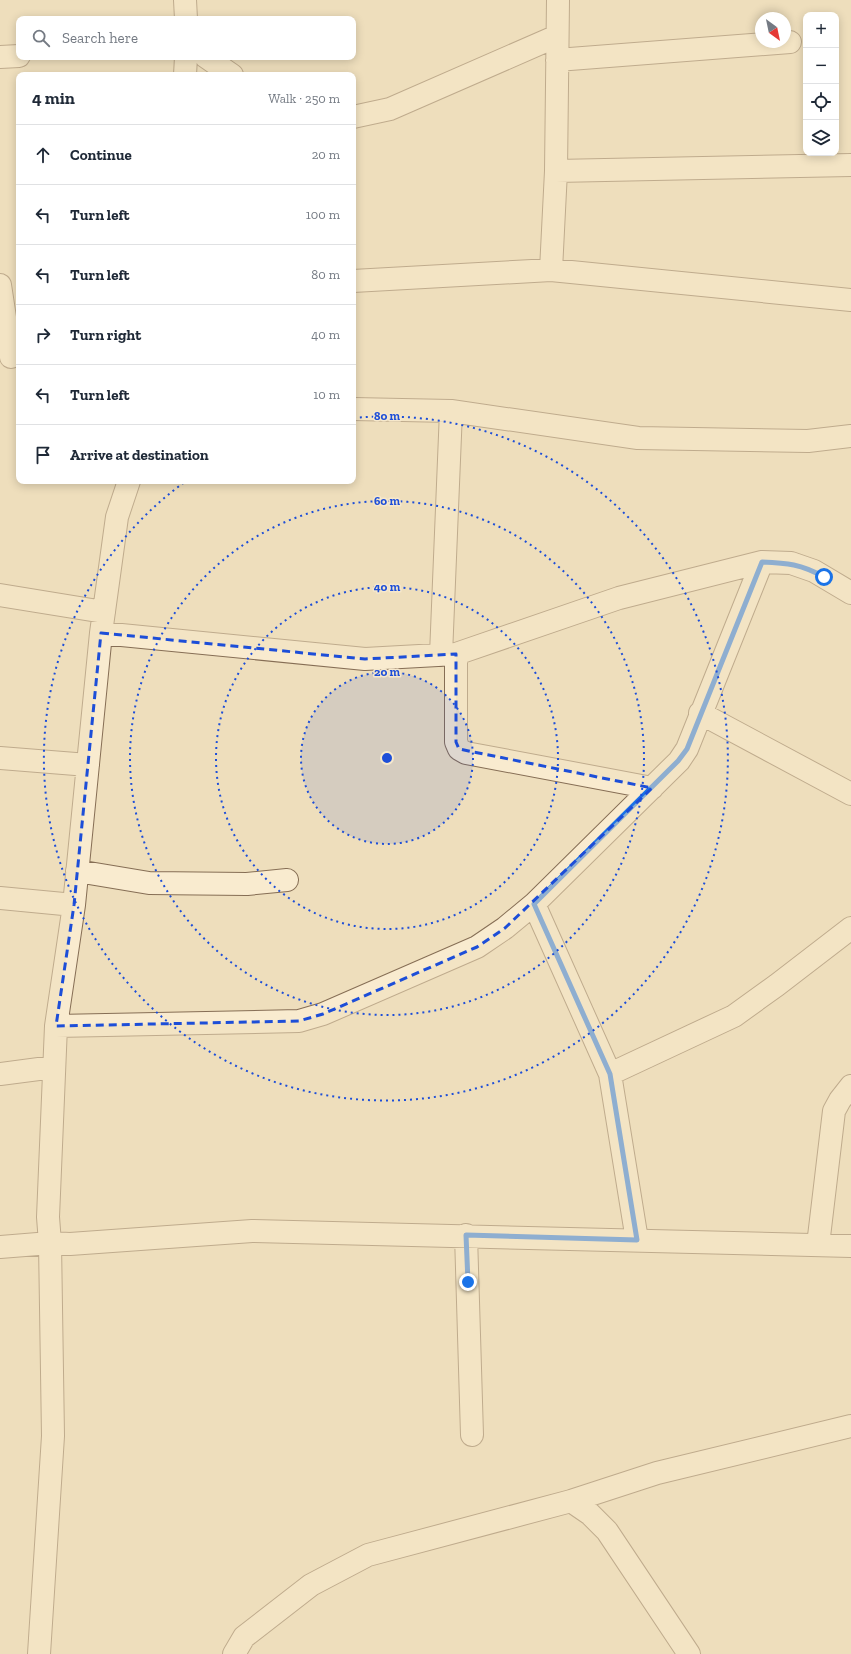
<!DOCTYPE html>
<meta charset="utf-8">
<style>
:root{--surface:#fff;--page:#f2f2f3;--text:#1f2937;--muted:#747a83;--line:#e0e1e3}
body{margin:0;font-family:"Zilla Slab",serif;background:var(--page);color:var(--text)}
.controls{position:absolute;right:12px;top:12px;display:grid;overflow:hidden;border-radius:8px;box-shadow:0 2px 10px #0003}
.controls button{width:36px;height:36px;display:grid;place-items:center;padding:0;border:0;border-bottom:1px solid var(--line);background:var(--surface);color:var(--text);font:20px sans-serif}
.compass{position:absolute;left:755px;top:12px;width:36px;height:36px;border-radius:50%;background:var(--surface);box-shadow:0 2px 10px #0003;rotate:147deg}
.stop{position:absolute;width:12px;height:12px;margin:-9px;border:3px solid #1a73e8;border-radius:50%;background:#fff}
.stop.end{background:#1a73e8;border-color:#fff;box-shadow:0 1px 4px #0008}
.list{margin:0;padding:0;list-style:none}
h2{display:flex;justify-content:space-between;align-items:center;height:52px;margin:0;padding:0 16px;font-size:17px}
h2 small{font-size:13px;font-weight:400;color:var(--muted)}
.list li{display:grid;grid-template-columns:26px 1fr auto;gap:12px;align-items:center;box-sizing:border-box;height:60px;padding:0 16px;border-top:1px solid var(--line)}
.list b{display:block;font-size:15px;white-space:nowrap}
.list em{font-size:13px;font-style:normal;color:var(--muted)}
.icon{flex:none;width:22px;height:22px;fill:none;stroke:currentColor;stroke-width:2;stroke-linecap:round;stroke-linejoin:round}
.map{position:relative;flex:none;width:851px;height:1654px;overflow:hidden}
.search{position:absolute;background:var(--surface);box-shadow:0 2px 10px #0003;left:16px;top:16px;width:340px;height:44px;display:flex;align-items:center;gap:10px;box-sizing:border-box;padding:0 14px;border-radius:8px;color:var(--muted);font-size:15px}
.panel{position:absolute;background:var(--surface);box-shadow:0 2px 10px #0003;left:16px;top:72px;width:340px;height:412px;border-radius:8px}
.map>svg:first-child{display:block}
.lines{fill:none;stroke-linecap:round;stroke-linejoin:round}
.street-casing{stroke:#866e55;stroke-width:24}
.street{stroke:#f9ebcf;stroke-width:22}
.route{stroke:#1a73e8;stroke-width:5}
.marked{fill:none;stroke:#1d4ed8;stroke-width:3;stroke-dasharray:8 5;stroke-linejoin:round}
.ring{fill:none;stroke:#1d4ed8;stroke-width:2;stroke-dasharray:2 4}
.centre{fill:#1d4ed8;stroke:#f6e8cc;stroke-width:2}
.ring-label{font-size:12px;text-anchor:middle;font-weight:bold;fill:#1d4ed8;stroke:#f6e8cc;stroke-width:3;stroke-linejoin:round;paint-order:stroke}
</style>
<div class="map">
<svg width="851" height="1654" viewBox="0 0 851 1654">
<rect width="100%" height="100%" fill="#eedebc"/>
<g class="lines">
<defs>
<path id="street" d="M185 0 186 19
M0 57 19 56
M206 57 232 75
M557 60 790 42
M185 75 186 57
M353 117 390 109 557 36
M556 171 851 165
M551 270 556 171 558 0
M353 281 551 270 851 300
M0 285 11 357
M353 409 451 411 638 438 808 441 851 436
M129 481 117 517 101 633 74 905 56 1026 48 1217 50 1243 70 1244 252 1231 851 1246
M0 595 104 612
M101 633 365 659 456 654 619 598 762 562 791 563 814 571 851 593
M456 654V742L459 749 466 753 652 788
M441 655 451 411
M700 713 851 794
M0 758 88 765
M77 871 149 883 247 884 287 880
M0 898 74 905
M534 904 610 1074 637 1240
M56 1026 299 1021 323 1014 477 947 505 928 534 904 679 761 687 749 762 562
M0 1074 54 1067
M610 1074 734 1016 777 985 851 928
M466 1235 472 1435
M818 1245 834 1111 840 1100 851 1086
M0 1247 50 1243 53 1436 39 1654
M571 1501 590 1514 607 1531 689 1654
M234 1654 244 1637 311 1585 368 1555 571 1501 657 1473 851 1426"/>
</defs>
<use href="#street" class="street-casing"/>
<use href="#street" class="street"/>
</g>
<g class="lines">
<path class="route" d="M468 1282 466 1235 637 1240 610 1074 534 904 678 761 687 749 762 562C787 563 801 564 824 577"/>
</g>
<path d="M0 0H851V1654H0ZM101 633 365 659 456 654V742L459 749 652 788 505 928 477 947 323 1014 299 1021 56 1026 74 905Z" fill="#eedebc" fill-opacity=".55" fill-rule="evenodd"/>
<path class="marked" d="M101 633 365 659 456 654V742L459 749 652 788 505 928 477 947 323 1014 299 1021 56 1026 74 905Z"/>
<circle cx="387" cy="758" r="86" fill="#1d4ed8" fill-opacity=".12"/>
<g class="ring">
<circle cx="387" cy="758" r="86"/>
<circle cx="387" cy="758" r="171"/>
<circle cx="387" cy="758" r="257"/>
<path d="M354 418A342 342 0 1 1 186 481"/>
</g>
<circle cx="387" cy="758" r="6" class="centre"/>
<g class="ring-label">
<text x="387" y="420">80 m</text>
<text x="387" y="505">60 m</text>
<text x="387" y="591">40 m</text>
<text x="387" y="676">20 m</text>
</g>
</svg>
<div class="controls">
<button>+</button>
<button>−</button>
<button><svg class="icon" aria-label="locate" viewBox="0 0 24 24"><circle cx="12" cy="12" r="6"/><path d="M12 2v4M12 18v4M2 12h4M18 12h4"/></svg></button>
<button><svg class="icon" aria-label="layers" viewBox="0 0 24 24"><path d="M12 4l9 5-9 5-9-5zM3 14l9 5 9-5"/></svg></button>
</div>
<svg class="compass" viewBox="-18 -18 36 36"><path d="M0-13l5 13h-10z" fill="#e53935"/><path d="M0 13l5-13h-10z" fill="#747a83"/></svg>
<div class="stop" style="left:824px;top:577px"></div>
<div class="stop end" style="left:468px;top:1282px"></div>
<div class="search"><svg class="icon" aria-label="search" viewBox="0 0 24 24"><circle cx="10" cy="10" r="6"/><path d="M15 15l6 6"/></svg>Search here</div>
<section class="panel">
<h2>4 min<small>Walk · 250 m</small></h2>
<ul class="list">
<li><svg class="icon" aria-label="ahead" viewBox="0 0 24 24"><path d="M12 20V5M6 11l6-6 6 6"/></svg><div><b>Continue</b></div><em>20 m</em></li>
<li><svg class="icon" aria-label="left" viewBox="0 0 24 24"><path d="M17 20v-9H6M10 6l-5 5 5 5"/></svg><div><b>Turn left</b></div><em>100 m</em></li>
<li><svg class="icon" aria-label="left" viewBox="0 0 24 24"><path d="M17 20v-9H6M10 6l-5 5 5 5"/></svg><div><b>Turn left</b></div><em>80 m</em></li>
<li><svg class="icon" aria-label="right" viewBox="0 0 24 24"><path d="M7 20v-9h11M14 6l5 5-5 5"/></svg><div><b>Turn right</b></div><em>40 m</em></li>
<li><svg class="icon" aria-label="left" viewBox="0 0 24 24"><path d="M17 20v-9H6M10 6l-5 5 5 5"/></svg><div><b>Turn left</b></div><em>10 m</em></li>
<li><svg class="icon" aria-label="arrive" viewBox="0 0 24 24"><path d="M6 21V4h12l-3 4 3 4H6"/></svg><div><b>Arrive at destination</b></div></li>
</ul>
</section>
</div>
